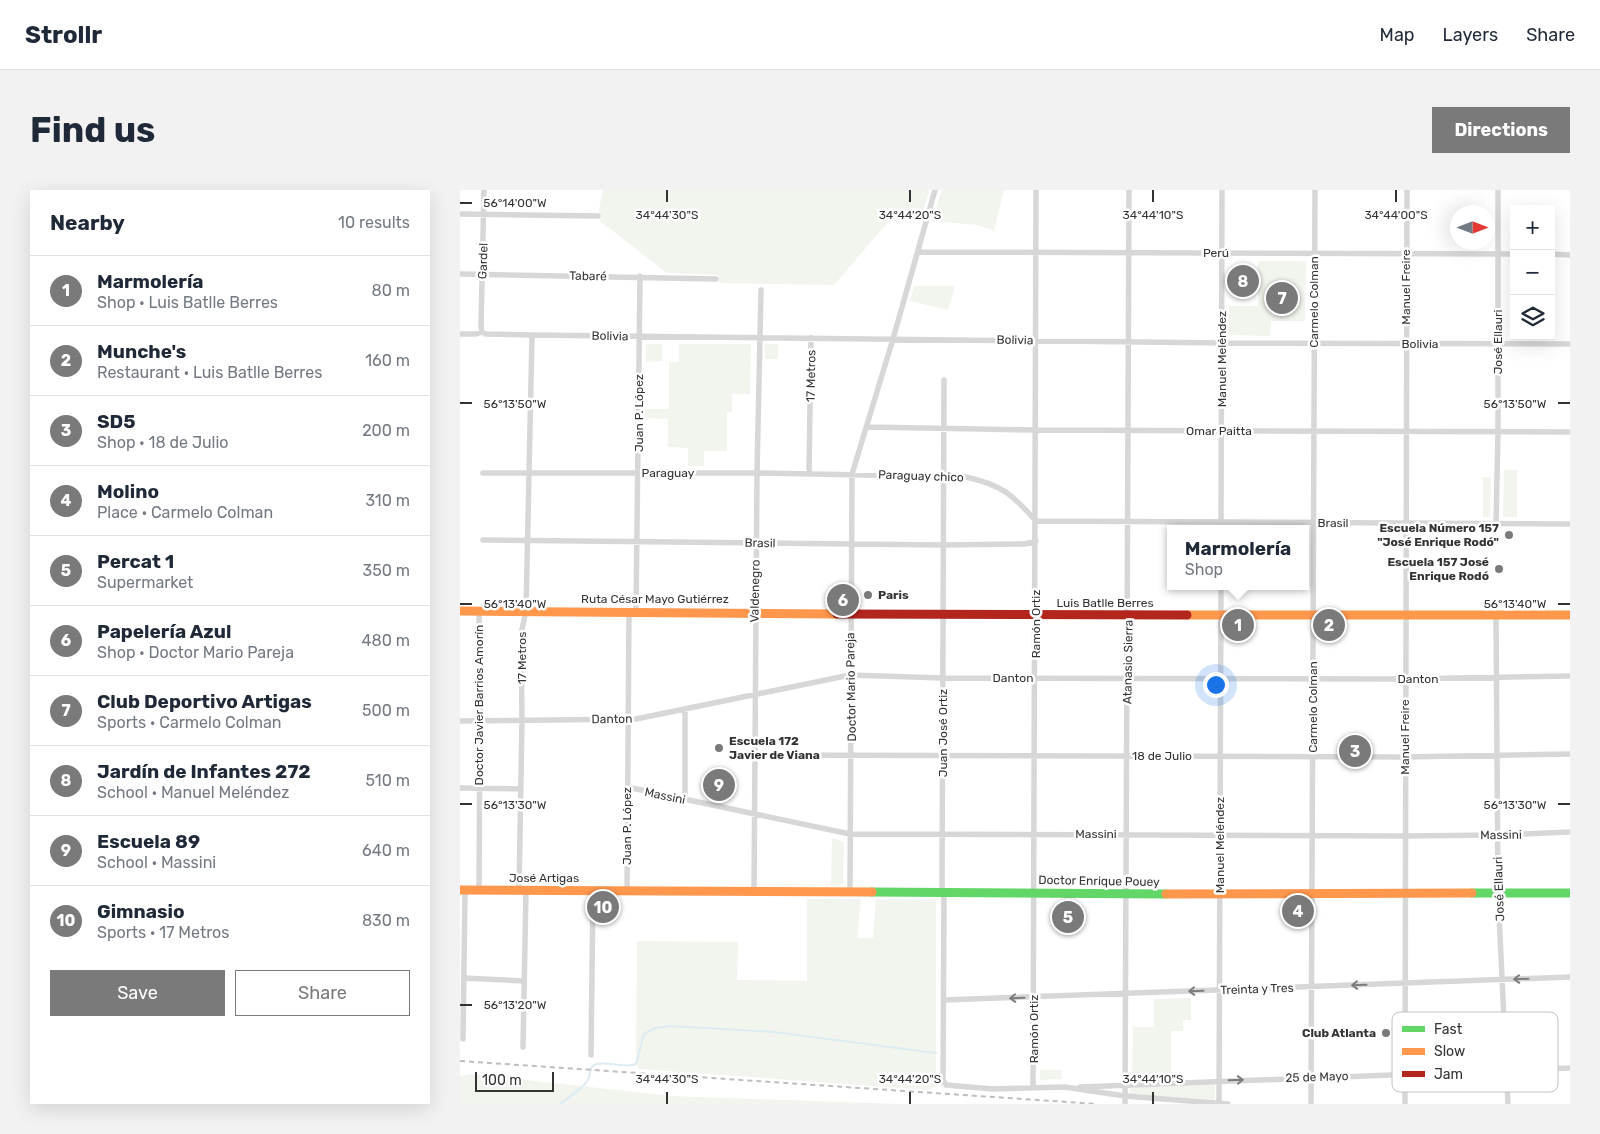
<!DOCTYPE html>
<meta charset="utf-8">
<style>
:root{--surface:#fff;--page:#f2f2f3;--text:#1f2937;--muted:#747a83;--line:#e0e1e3;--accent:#7a7a7a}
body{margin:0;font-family:Rubik,sans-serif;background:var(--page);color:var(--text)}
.controls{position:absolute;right:15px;top:15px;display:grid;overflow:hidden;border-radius:0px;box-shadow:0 5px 20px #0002}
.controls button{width:45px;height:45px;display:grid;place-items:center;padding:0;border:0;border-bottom:1px solid var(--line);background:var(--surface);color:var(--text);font:25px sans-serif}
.compass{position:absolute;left:990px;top:15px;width:45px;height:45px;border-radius:50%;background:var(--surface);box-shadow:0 5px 20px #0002;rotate:90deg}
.scale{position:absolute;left:15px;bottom:12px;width:79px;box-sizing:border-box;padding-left:5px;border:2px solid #333;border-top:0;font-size:14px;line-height:18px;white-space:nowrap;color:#333;-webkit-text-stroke:4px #fff;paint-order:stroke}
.you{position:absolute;left:755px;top:494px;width:18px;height:18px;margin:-12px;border:4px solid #fff;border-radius:50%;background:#1a73e8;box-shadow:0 0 0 8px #1a73e833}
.badge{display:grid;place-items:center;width:32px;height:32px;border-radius:50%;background:var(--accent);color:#fff;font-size:16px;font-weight:700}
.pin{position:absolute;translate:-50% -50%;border:2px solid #fff;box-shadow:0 1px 5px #0006}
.popup{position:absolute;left:707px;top:335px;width:142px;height:65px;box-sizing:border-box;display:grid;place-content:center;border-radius:0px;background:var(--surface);filter:drop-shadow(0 1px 4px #0005);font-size:16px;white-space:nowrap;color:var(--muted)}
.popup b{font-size:19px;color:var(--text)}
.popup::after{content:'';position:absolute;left:50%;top:100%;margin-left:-10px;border:10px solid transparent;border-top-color:var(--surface)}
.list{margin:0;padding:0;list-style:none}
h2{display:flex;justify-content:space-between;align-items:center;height:65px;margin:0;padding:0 20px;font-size:21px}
h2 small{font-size:16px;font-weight:400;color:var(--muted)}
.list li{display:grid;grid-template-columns:32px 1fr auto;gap:15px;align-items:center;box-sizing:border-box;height:70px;padding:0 20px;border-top:1px solid var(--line)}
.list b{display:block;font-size:19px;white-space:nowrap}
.list p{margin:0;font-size:16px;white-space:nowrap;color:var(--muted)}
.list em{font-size:16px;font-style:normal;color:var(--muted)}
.actions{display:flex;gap:10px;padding:15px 20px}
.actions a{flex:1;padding:11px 0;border:1px solid var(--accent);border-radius:0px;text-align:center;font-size:18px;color:var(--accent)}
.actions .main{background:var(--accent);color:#fff}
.icon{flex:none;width:28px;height:28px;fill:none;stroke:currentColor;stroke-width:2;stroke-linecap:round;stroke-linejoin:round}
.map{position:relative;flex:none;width:1110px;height:914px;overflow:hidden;border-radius:0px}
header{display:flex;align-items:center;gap:30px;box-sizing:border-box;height:70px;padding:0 25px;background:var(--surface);border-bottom:1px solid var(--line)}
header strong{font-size:24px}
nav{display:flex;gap:28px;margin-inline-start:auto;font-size:18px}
.intro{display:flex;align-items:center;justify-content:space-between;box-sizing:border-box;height:120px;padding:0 30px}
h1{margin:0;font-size:35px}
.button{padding:12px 22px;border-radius:0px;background:var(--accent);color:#fff;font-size:18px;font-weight:700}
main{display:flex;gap:30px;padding:0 30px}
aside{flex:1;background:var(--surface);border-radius:0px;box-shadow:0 5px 20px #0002}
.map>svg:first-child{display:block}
.green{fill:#f1f5ed}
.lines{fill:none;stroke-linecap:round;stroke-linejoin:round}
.stream{stroke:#ddebf3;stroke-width:2}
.street{stroke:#d7d7d7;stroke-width:5.5}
.fast{stroke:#63d668;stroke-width:9}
.slow{stroke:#ff974d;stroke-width:9}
.jam{stroke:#b3261e;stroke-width:9}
.rail{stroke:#bebebe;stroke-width:2;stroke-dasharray:5 4;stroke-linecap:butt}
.oneway{stroke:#7d7d7d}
.ticks{fill:none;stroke:#333;stroke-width:2}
.poi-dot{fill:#7a7a7a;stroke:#fff;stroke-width:2}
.labels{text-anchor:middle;stroke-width:5;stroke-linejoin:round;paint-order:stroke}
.street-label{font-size:12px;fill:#333;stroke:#fff}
.poi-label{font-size:12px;font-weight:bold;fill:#333;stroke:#fff;text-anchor:end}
.key{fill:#fff;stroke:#c2c2c2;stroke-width:1}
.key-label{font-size:14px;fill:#333}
.ticks-label{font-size:12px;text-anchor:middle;fill:#333;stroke:#fff;stroke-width:5;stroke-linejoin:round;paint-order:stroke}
</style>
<header>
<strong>Strollr</strong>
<nav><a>Map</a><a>Layers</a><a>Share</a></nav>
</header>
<div class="intro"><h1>Find us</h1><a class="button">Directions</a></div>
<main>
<aside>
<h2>Nearby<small>10 results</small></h2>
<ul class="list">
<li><span class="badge">1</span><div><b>Marmolería</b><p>Shop · Luis Batlle Berres</p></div><em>80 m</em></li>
<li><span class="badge">2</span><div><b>Munche's</b><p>Restaurant · Luis Batlle Berres</p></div><em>160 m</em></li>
<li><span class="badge">3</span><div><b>SD5</b><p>Shop · 18 de Julio</p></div><em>200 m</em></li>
<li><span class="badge">4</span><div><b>Molino</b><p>Place · Carmelo Colman</p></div><em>310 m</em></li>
<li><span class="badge">5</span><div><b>Percat 1</b><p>Supermarket</p></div><em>350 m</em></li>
<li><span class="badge">6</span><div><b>Papelería Azul</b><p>Shop · Doctor Mario Pareja</p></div><em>480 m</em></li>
<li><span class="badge">7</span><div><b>Club Deportivo Artigas</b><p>Sports · Carmelo Colman</p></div><em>500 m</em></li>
<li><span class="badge">8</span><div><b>Jardín de Infantes 272</b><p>School · Manuel Meléndez</p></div><em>510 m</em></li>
<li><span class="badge">9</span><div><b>Escuela 89</b><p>School · Massini</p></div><em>640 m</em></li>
<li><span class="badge">10</span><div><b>Gimnasio</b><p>Sports · 17 Metros</p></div><em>830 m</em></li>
</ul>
<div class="actions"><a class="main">Save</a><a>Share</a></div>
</aside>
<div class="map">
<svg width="1110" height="914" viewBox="0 0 1110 914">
<rect width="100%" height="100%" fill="#fff"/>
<path class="green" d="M143 0H469L461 31 428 32 374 95 259 93V85L207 83 140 31 139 19Z
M482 0H544L534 41 518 35 472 31Z
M798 71H846L845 131H811L810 146 768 145 769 116H798Z
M454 96H495L488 120 450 111Z
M186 154H202V171L186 172Z
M219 154H291L290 204H272V222H267V261H244V276H228V258L208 257V229L185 228V219H209V172H219Z
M305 154H318V169H305Z
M1044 280H1057V327H1043Z
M1023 287H1031L1030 327H1023Z
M372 648 382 651 384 653 383 694 371 695Z
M347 709H401L397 748H413L416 709 476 710V896L469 900 178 879 176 863 177 751 278 752 277 790 347 791Z
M731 808V830H723V841H711V886L672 887 673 837H694V809Z
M580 880H601L602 889 580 890Z
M11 884 211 906 440 914H0V886Z
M754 894 755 896V908L753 910 669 904 670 897Z"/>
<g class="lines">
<path class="stream" d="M100 914C108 908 123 898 128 890 131 885 128 876 137 874 149 871 165 879 176 874L184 844 195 838 211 836 314 842 476 863"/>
<path class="street" d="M0 24 138 26
M458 62 1054 64
M1091 64 1110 65
M0 84 256 89
M22 142 21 137 24 0
M0 144H16L22 142 26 144 72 145 762 153 1110 154
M484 190 482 696 484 709 483 890 486 895 533 899 605 897 665 906 768 914
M407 237 576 240 1110 242
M23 283H297L506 287C542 295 552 304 576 331L1110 334
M349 283 351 148
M1036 333 1038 242V0
M761 339 762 0
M23 350 483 355 565 354 576 351
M19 421 20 531 19 700
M176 421 180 86
M1036 425 1038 703 1048 914
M225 520V610
M0 531 176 529 390 485 483 488 945 489 1110 486
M294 565 945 567 1110 564
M167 597 390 644 945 646 1037 645 1110 642
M0 598 61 599
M59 701 62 530 61 444 66 421 72 145
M167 702 169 421
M294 702 297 283 301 100
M390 702 392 284 433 149 475 0
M4 788 64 791
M484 810 1110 787
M3 849 5 700
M63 857 66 701
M131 865 133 701
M620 897 1110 878
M573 898 576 0
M759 913 761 396
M665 914 669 0
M851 914 855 0
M945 914 947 0"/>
<path class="fast" d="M412 702 706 704
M1012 703H1110"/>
<path class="slow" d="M0 421 377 424
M727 425H1110
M0 700 412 702
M706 704 1012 703"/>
<path class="jam" d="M377 424 727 425"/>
<path class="rail" d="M0 871 637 914"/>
</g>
<defs><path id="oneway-shaft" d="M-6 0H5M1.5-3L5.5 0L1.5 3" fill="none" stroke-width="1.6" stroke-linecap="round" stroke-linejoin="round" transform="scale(1.25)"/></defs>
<g class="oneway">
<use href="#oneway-shaft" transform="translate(1061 789) rotate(178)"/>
<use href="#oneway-shaft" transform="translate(899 795) rotate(178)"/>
<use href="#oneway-shaft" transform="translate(736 801) rotate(178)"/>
<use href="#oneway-shaft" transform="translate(557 808) rotate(178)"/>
<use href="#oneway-shaft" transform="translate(776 890) rotate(-2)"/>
</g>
<path class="ticks" d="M207 0V12M450 0V12M693 0V12M936 0V12M0 13H12M0 213H12M1098 213H1110M0 414H12M1098 414H1110M0 614H12M1098 614H1110M0 815H12M207 902V914M450 902V914M693 902V914"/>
<g class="poi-dot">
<circle cx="1049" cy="345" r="5"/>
<circle cx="1039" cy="379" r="5"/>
<circle cx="408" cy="405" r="5"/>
<circle cx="259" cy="558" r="5"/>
<circle cx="926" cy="843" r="5"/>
</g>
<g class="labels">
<g class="street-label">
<text x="756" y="67">Perú</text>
<text transform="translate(23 71) rotate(-88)" y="4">Gardel</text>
<text transform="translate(128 86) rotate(1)" y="4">Tabaré</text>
<text transform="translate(946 97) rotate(-90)" y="4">Manuel Freire</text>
<text transform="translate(854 112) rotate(-90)" y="4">Carmelo Colman</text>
<text transform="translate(150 146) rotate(1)" y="4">Bolivia</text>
<text transform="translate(555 150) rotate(1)" y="4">Bolivia</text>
<text transform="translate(1038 152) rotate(-90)" y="4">José Ellauri</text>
<text x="960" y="158">Bolivia</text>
<text transform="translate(762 169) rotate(-90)" y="4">Manuel Meléndez</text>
<text transform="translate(351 186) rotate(-89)" y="4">17 Metros</text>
<text transform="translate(179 223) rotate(-90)" y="4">Juan P. López</text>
<text x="759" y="245">Omar Paitta</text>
<text x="208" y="287">Paraguay</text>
<text transform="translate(461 286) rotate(2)" y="4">Paraguay chico</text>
<text x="873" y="337">Brasil</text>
<text transform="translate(300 353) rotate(1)" y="4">Brasil</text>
<text transform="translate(295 401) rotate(-89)" y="4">Valdenegro</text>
<text x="195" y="413">Ruta César Mayo Gutiérrez</text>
<text x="645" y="417">Luis Batlle Berres</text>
<text transform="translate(576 434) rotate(-90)" y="4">Ramón Ortiz</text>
<text transform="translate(62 468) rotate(-90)" y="4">17 Metros</text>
<text transform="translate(668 472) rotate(-89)" y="4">Atanasio Sierra</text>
<text x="553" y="492">Danton</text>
<text x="958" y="493">Danton</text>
<text transform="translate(391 497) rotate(-91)" y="4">Doctor Mario Pareja</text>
<text transform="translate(19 515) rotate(-90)" y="4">Doctor Javier Barrios Amorín</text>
<text transform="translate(853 517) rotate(-90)" y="4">Carmelo Colman</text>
<text transform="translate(152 529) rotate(-1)" y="4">Danton</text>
<text transform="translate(483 543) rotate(-90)" y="4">Juan José Ortiz</text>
<text transform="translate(945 547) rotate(-90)" y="4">Manuel Freire</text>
<text x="702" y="570">18 de Julio</text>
<text transform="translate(205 606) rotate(12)" y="4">Massini</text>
<text transform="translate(167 636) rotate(-90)" y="4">Juan P. López</text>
<text x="636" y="648">Massini</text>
<text transform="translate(1041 645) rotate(-1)" y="4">Massini</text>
<text transform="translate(760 655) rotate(-90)" y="4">Manuel Meléndez</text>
<text x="84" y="692">José Artigas</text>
<text transform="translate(639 691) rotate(1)" y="4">Doctor Enrique Pouey</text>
<text transform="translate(1039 699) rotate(-92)" y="4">José Ellauri</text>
<text transform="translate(797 799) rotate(-2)" y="4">Treinta y Tres</text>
<text transform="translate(574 839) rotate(-90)" y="4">Ramón Ortiz</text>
<text transform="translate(857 887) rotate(-2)" y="4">25 de Mayo</text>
</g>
<g class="poi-label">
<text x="1039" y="342">Escuela Número 157<tspan x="1039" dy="14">"José Enrique Rodó"</tspan></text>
<text x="1029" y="376">Escuela 157 José<tspan x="1029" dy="14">Enrique Rodó</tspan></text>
<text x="418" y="409" text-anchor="start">Paris</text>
<text x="269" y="555" text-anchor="start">Escuela 172<tspan x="269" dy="14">Javier de Viana</tspan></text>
<text x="916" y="847">Club Atlanta</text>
</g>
</g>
<rect x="932" y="822" width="166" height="80" rx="8" class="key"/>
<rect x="942" y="836" width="23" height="6" fill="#63d668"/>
<rect x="942" y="858" width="23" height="7" fill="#ff974d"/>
<rect x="942" y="881" width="23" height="6" fill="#b3261e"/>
<g class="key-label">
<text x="974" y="844">Fast</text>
<text x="974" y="866">Slow</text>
<text x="974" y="889">Jam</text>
</g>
<g class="ticks-label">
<text x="55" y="17">56°14'00"W</text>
<text x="207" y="29">34°44'30"S</text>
<text x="450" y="29">34°44'20"S</text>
<text x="693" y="29">34°44'10"S</text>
<text x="936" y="29">34°44'00"S</text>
<text x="1055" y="218">56°13'50"W</text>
<text x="55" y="218">56°13'50"W</text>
<text x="1055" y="418">56°13'40"W</text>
<text x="55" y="418">56°13'40"W</text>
<text x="1055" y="619">56°13'30"W</text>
<text x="55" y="619">56°13'30"W</text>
<text x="55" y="819">56°13'20"W</text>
<text x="207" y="893">34°44'30"S</text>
<text x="450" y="893">34°44'20"S</text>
<text x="693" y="893">34°44'10"S</text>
</g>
</svg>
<div class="controls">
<button>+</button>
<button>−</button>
<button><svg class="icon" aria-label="layers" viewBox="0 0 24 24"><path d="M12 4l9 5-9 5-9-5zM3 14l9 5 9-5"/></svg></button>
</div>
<svg class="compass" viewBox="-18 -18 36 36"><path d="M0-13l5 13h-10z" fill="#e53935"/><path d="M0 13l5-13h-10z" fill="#747a83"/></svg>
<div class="scale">100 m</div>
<div class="you"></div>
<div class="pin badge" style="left:778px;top:435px">1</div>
<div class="popup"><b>Marmolería</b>Shop</div>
<div class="pin badge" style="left:869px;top:435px">2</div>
<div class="pin badge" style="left:895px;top:561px">3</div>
<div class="pin badge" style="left:838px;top:721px">4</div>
<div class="pin badge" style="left:608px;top:727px">5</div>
<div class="pin badge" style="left:383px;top:410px">6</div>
<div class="pin badge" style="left:822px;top:108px">7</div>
<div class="pin badge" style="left:783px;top:91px">8</div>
<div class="pin badge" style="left:259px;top:595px">9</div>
<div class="pin badge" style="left:143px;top:717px">10</div>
</div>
</main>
